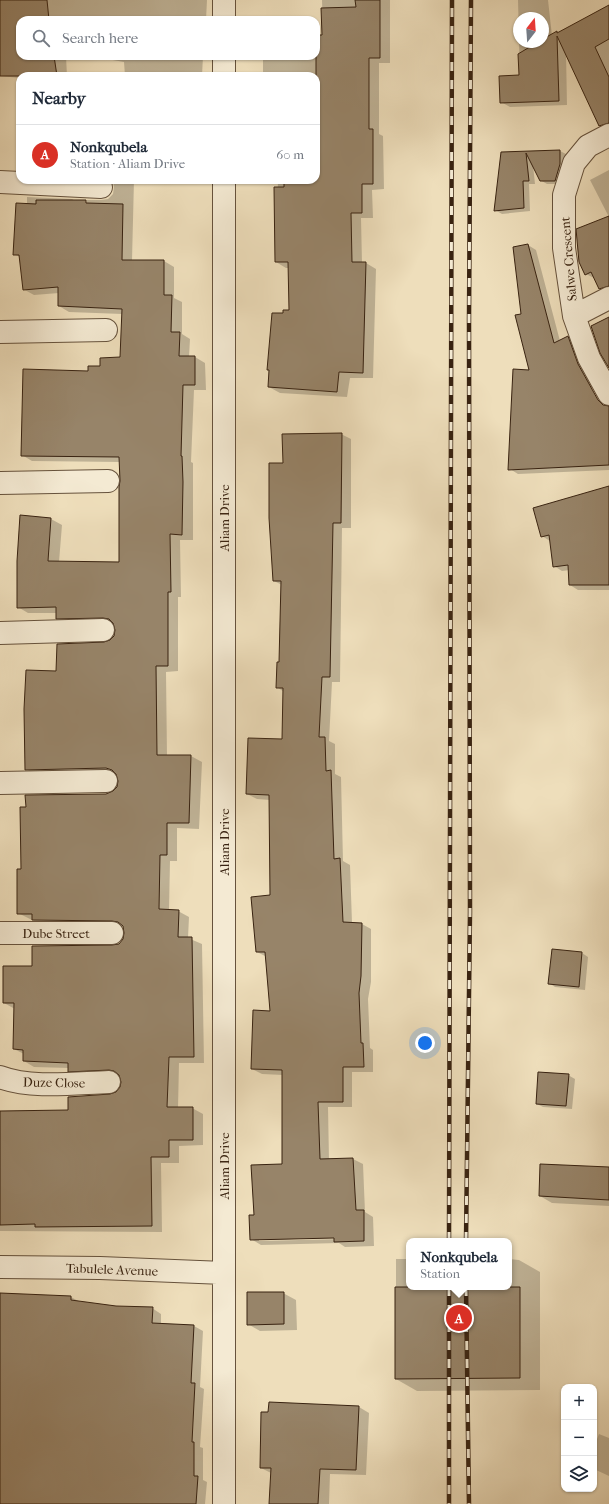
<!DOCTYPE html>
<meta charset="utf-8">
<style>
:root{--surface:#fff;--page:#f6f6f7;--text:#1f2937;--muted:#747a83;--line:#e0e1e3;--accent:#d93025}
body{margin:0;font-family:"IM FELL French Canon",serif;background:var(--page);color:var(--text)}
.controls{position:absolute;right:12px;bottom:12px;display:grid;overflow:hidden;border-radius:8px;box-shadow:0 1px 3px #0004}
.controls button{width:36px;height:36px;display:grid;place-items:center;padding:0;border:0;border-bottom:1px solid var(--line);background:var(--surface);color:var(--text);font:20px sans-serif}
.compass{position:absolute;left:513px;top:12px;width:36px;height:36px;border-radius:50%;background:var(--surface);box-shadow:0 1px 3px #0004;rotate:17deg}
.you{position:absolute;left:425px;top:1043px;width:14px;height:14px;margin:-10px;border:3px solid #fff;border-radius:50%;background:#1a73e8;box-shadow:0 0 0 6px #1a73e833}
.badge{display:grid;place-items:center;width:26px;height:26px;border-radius:50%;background:var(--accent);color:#fff;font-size:13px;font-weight:700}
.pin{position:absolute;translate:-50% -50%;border:2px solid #fff;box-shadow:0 1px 4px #0006}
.popup{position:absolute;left:406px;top:1238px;width:106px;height:52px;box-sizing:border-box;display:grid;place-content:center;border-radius:8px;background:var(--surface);filter:drop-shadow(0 1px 3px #0005);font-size:13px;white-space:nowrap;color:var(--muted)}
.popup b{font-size:15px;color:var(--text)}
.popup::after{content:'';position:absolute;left:50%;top:100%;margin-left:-8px;border:8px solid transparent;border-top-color:var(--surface)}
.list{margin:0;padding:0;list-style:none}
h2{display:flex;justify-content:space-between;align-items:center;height:52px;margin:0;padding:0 16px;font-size:17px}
h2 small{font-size:13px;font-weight:400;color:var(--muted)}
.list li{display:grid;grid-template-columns:26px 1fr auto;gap:12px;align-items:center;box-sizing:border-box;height:60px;padding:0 16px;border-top:1px solid var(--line)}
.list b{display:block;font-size:15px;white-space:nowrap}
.list p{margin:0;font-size:13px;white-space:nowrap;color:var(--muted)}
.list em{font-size:13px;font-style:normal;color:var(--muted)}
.icon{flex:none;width:22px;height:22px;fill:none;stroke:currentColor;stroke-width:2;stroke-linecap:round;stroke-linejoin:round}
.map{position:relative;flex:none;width:609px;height:1504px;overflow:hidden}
.search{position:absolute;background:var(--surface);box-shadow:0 1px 3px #0004;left:16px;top:16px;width:304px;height:44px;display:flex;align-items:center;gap:10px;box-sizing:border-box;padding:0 14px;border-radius:12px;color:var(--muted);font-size:15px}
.panel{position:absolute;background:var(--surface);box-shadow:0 1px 3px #0004;left:16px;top:72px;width:304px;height:112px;border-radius:12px}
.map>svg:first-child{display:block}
.shadow{fill:#0003;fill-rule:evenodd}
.building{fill:#978469;stroke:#392311}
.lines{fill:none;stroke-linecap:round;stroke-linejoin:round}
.minor-casing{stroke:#66523c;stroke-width:24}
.minor{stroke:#f4ead3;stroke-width:22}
.rail-casing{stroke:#392311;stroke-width:4.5}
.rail{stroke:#f4ead3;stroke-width:3;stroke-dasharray:9;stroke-linecap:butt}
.labels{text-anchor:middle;stroke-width:3;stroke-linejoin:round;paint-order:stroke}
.street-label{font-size:13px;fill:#392311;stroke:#f4ead3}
</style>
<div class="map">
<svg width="609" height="1504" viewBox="0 0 609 1504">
<rect width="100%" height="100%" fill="#eedebb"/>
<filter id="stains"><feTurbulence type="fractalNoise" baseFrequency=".005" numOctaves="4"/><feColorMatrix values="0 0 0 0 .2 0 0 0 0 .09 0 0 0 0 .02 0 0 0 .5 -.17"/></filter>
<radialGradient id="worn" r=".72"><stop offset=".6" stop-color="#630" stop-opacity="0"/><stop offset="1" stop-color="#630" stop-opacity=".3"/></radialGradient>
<path class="shadow" d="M0 0H207L206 20H20V56H66L67 76H20V78L0 76Z
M322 0H390V63H379V134L383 136 384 189 372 190 373 218H361L362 263H366L376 269 373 378H350L347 397 280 393 269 387 270 371 269 370 284 314 290 311V268H286L276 262 278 180H316V76H263V56H316V36H323Z
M518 0H548L552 36 609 5V128L598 122 566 52 567 105 510 107 501 102 520 76 519 42H543V18H519V40Z
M90 56H203L202 76H125L124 62Z
M560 151 566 154V168L562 184H547L540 180 533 165 535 184H529L530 211 502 214 495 210 502 153Z
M609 170V217L590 180Z
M106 180H134L132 261H164L174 267V298L182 302V334L190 339 189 357H195L205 363 206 390H194L191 462 193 463V540H180L181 597H178V671L166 672 167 756H191L202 762 199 829 177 828V861H170L169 910 178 911 189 917 188 938 202 944 204 1063H179L178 1108H192L203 1114V1145L179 1146V1163H161L162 1232 0 1231V1112L69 1111 117 1093 121 1088 122 1082 120 1075 79 1077 69 1071V1068L34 1067 24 1061V1054L14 1049 15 1009 4 1003 33 967 119 944 124 939 125 933 124 926H44L18 913 22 870 106 794 113 792 118 788 119 781 117 774 36 775 26 769 57 672 110 641 115 636 116 630 114 623 67 624 57 618V613H28L18 607 21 516 51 519 62 525 59 562 120 563V462L32 461 22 455 89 372 121 358 122 314 69 312 59 306V293L34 295 23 289 20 257 14 254 27 204V197L72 199 83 205 84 215 87 200H101L108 199 113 194 114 187 113 181Z
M148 180H177V182Z
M609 217V293L600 288 596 279 586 274Z
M528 245 536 250 560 341 568 337 576 342 595 386 586 391 609 432V470L518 474 510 469 530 371 522 315Z
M341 434 351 439V528H342L340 682H332L329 741 335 744V774L341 777 343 861 350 865 352 923 362 924 371 929V982L368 999 370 1048 373 1050V1072H352V1107H328L329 1160 353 1159 363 1164 365 1212 373 1217 374 1246 345 1247 339 1243 261 1245 251 1239 255 1216 283 1165V1075L262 1074 252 1069 271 1012 267 957 257 952 271 896 270 800 257 799 247 794 283 740 284 692 277 687 280 663 282 585 274 581 284 464ZM339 1237V1239L259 1241V1239Z
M609 487V590H578L570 585V570L562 571 554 566 550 541 542 536Z
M553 950 582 953 588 957 585 990 555 987 549 983Z
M568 1075 575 1079 572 1109 543 1107 537 1104Z
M609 1168V1206L552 1203 540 1196Z
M396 1259H409V1287H509V1259L519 1260 540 1272V1390L417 1391 396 1379Z
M283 1293 296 1300 297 1330 260 1331 248 1324Z
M0 1294 71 1297 80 1302 116 1307 152 1308 161 1314V1324L194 1326 203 1331 200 1387 204 1389 200 1447 203 1448V1480L207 1482 205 1504H0Z
M359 1407 369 1413 366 1475 330 1474 329 1504H270L271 1473 261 1468Z
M599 1434 609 1438V1476L594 1469V1447Z"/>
<path class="building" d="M0 0H47L49 20H20V56H54L57 76H0Z
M355 0H380V58H369V129H373V184H362V213H351L352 262H366L363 373 339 372 337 392 268 387 269 370H267L272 313H283V310H289L288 262H275L274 187H284V180H316V35H322L321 8 356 7Z
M609 5V39L595 47 609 77V123L599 126 557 36 559 101 500 103 499 76 519 75 518 54 538 42H543V39L557 31V33Z
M560 150V164L555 181H540L526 153 529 181H523L524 208 494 211 501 152Z
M36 200H86V203L123 204 122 260H164V295H172L171 332H180L179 356H195V385H183L181 456H182L183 482 182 535 170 534 171 592H168V666H156L157 755H191L189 823H167V855H160L159 909 179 910 178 937H192L194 1057H169L167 1107H193V1140H169V1157H151L152 1226 35 1227V1224L0 1225V1111L68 1110V1097L110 1094 116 1092 120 1087 121 1082 119 1075 114 1071 109 1070 68 1072V1063L23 1061V1050L13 1049 14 1003H3V966H32V946L112 945 119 944 123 939 124 933 123 926 118 922 112 921 32 920V914H17V869H21L20 807H26L25 795 106 794 113 791 117 787 118 781 116 774 112 770 106 768 25 770 24 709 26 670 56 671 57 644 104 642 110 640 114 636 115 630 113 623 109 619 103 618 56 619V607L17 608V561L20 515 51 518 48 561 119 562V487L120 481 119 457 21 456 23 369 88 371V366H100V358L120 357 122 309 58 306V287L23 290 19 255H13L16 203 36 204Z
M609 216V286L599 289 591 272 585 275 579 262 576 229Z
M528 244 554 343 568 336 578 364 598 400 603 405 609 406V465L508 470 513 369 529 370 515 315 521 314 513 247Z
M609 317V368L600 353 591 326Z
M342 433 341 523H333L330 677H322L319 737H325L326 771 331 770 334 859 340 858 343 922 362 923 361 976 359 993 361 1043H363L364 1067H343V1102H318L320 1159 353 1158 356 1210H364V1241L334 1242V1238L250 1240 249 1215H254L251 1165 282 1164V1070L251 1069 253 1010 270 1011 265 952H256L251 897 270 895 269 795 246 794 248 738 282 739 283 688H276L277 662H279L281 581H273L269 518V463H283L282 434Z
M609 486V585H569L568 565 553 567 549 535 541 537 533 508Z
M552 949 582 952 579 987 548 984Z
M538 1072 569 1074 566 1106 536 1104Z
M540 1164 609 1167V1200L539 1196Z
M395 1287H520V1378L395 1379Z
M247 1292H284V1324L247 1325Z
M0 1293 71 1296V1300L116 1306 153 1307 152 1323 194 1325 191 1383H195L192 1442H194V1476H198L196 1504H0Z
M269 1402 359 1406 356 1470 320 1469 318 1504H269L271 1468H260L261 1412H268Z"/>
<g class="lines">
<defs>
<path id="minor" d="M224 20V0
M224 76V56
M609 135 588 146 574 163 564 195V248L574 316 589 358 609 394
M0 182 101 187
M574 316 609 298
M0 332 106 330
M0 483 108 481
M0 633 103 630
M0 783 106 781
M0 933H112
M0 1077C31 1089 76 1083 109 1082
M0 1267 100 1268 224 1273
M224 1504V180"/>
</defs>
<use href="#minor" class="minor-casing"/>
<use href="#minor" class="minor"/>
<defs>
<path id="rail" d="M449 1241 452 0
M466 1241 470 912 469 319 471 0
M449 1287V1504
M466 1287 469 1504"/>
</defs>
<use href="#rail" class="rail-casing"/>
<use href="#rail" class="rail"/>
</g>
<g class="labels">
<g class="street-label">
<text transform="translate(568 259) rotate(-95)" y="5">Salwe Crescent</text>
<text transform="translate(224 518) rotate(-90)" y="5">Aliam Drive</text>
<text transform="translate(224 842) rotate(-90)" y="5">Aliam Drive</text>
<text x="56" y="938">Dube Street</text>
<text transform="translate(54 1082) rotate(1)" y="5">Duze Close</text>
<text transform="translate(224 1166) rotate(-90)" y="5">Aliam Drive</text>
<text transform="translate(112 1269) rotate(2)" y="5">Tabulele Avenue</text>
</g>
</g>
<rect width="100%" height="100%" filter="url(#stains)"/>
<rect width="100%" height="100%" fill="url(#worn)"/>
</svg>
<div class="controls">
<button>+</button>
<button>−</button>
<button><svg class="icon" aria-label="layers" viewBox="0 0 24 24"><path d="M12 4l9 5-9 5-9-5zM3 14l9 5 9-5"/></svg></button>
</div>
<svg class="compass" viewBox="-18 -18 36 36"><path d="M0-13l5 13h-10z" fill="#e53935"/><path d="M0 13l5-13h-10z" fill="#747a83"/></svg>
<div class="you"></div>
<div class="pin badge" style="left:459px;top:1318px">A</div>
<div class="popup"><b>Nonkqubela</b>Station</div>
<div class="search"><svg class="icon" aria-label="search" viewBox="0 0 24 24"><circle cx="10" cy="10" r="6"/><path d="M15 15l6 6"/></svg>Search here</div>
<section class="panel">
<h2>Nearby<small></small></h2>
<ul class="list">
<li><span class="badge">A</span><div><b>Nonkqubela</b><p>Station · Aliam Drive</p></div><em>60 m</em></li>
</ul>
</section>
</div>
